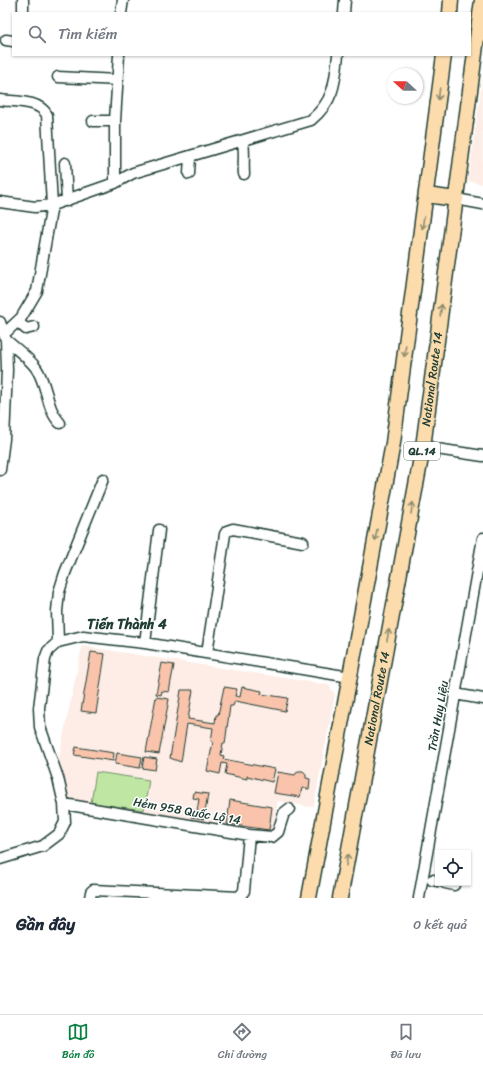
<!DOCTYPE html>
<html lang="vi">
<meta charset="utf-8">
<style>
:root{--surface:#fff;--page:#f6f6f7;--text:#1f2937;--muted:#747a83;--line:#e0e1e3;--accent:#0b8043}
body{margin:0;font-family:Sriracha,sans-serif;background:var(--page);color:var(--text)}
.controls{position:absolute;right:12px;bottom:12px;display:grid;overflow:hidden;border-radius:0px;box-shadow:0 1px 3px #0004}
.controls button{width:36px;height:36px;display:grid;place-items:center;padding:0;border:0;border-bottom:1px solid var(--line);background:var(--surface);color:var(--text);font:20px sans-serif}
.compass{position:absolute;left:387px;top:68px;width:36px;height:36px;border-radius:50%;background:var(--surface);box-shadow:0 1px 3px #0004;rotate:291deg}
.list{margin:0;padding:0;list-style:none}
h2{display:flex;justify-content:space-between;align-items:center;height:52px;margin:0;padding:0 16px;font-size:17px}
h2 small{font-size:13px;font-weight:400;color:var(--muted)}
.icon{flex:none;width:22px;height:22px;fill:none;stroke:currentColor;stroke-width:2;stroke-linecap:round;stroke-linejoin:round}
.map{position:relative;flex:none;width:483px;height:898px;overflow:hidden}
.search{position:absolute;background:var(--surface);box-shadow:0 1px 3px #0004;left:12px;right:12px;top:12px;height:44px;display:flex;align-items:center;gap:10px;box-sizing:border-box;padding:0 14px;border-radius:0px;color:var(--muted);font-size:15px}
.sheet{height:116px;background:var(--surface)}
nav{display:flex;justify-content:space-around;align-items:center;box-sizing:border-box;height:56px;border-top:1px solid var(--line);background:var(--surface);font-size:11px;color:var(--muted)}
nav a{display:grid;justify-items:center;gap:2px}
nav .on{color:var(--accent)}
.map>svg:first-child{display:block}
.built{fill:#fdede6}
.green{fill:#bfe7a3;stroke:#6f926c}
.building{fill:#f9c4ab;stroke:#1f3d34}
.lines{fill:none;stroke-linecap:round;stroke-linejoin:round}
.minor-casing{stroke:#1f3d34;stroke-width:13}
.highway-casing{stroke:#1f3d34;stroke-width:17}
.minor{stroke:#fff;stroke-width:10}
.highway{stroke:#fcdcac;stroke-width:14}
.oneway{stroke:#8e8c70}
.labels{text-anchor:middle;stroke-width:3;stroke-linejoin:round;paint-order:stroke}
.shield{fill:#fff;stroke:#627771;stroke-width:1}
.shield-label{font-size:11px;font-weight:bold;fill:#1f3d34}
.street-label{font-size:12px;fill:#1f3d34;stroke:#fff}
.quarter-label{font-size:14px;font-weight:bold;fill:#1f3d34;stroke:#fff}
</style>
<div class="map">
<svg width="483" height="898" viewBox="0 0 483 898">
<rect width="100%" height="100%" fill="#fff"/>
<filter id="ink" filterUnits="userSpaceOnUse"><feTurbulence type="fractalNoise" baseFrequency=".025" numOctaves="2"/><feDisplacementMap in="SourceGraphic" scale="8" xChannelSelector="R" yChannelSelector="G"/><feConvolveMatrix kernelMatrix="1 2 1 2 8 2 1 2 1" color-interpolation-filters="sRGB"/></filter>
<g filter="url(#ink)">
<path class="built" d="M483 75V184L468 181Z
M82 646 329 685 335 695 314 805 310 807 278 801 274 823 271 830 266 832 66 800 59 757Z"/>
<path class="green" d="M96 772 149 780 144 810 91 803Z"/>
<path class="building" d="M91 652 105 654 96 713 81 711Z
M162 663 174 665 169 692 162 691 161 695 156 694Z
M224 687 237 689 235 696 240 697 242 687 262 691 261 694 288 698 285 711 235 701 233 706H230L225 744 223 743 221 755 224 756 223 759 275 769 272 782 247 776V779L225 774 227 764 222 763 220 774 207 771 213 742 211 741 213 728 187 724 181 762 170 758 181 690H193L188 719 215 723 216 715H218Z
M156 697 169 699 159 754 146 752Z
M76 747 114 753 113 761 74 755Z
M117 753 142 757 140 768 115 764Z
M144 757 157 759 155 770 142 768Z
M298 771H303L306 774V778L310 779 309 789 302 788 300 797 274 793 278 772 295 775Z
M194 792 208 794 204 819 191 817 192 810 197 811 199 799 193 798Z
M230 800 272 807 269 830 227 824Z"/>
<g class="lines">
<defs>
<path id="minor" d="M23 0V13
M121 13 123 0
M344 13 345 0
M6 40 13 41
M58 77 118 80
M0 100C16 102 39 100 47 115L52 205 37 291 21 318 5 333
M93 121H115
M243 141C245 153 243 162 244 174
M65 163 67 201
M189 174 190 156
M115 183 133 173 311 120C334 101 335 83 338 55
M456 199 483 204
M0 202 35 207 52 205 115 183V121L119 55
M0 322 6 340 7 370 4 439 0 470
M18 322 26 329 34 327
M6 340C16 349 29 358 36 368 48 385 46 409 60 423
M423 447 483 456
M58 642 57 611 59 592 65 573 103 479
M145 643 159 530
M207 653 225 534 227 531 233 529 303 542
M455 694 483 699
M64 804 249 835 272 837 278 832 284 813 289 809
M0 859 43 846 59 834 65 822 64 804 58 778 40 727 39 708 45 659 48 651 58 642 83 636 145 643 350 677
M432 880 438 881
M445 883 454 885
M90 898 91 892 93 890 239 897 244 891 249 835
M419 898 483 538"/>
<g id="highway">
<path d="M450 13 451 0"/>
<path d="M426 195 456 199"/>
<path d="M309 898 393 443 444 55"/>
<path id="s1" d="M340 898 423 447 482 0"/>
</g>
</defs>
<use href="#minor" class="minor-casing"/>
<use href="#highway" class="highway-casing"/>
<use href="#minor" class="minor"/>
<use href="#highway" class="highway"/>
</g>
<defs><path id="oneway-shaft" d="M-6 0H5M1.5-3L5.5 0L1.5 3" fill="none" stroke-width="1.6" stroke-linecap="round" stroke-linejoin="round"/></defs>
<g class="oneway">
<use href="#oneway-shaft" transform="translate(439 94) rotate(97)"/>
<use href="#oneway-shaft" transform="translate(423 223) rotate(98)"/>
<use href="#oneway-shaft" transform="translate(441 310) rotate(-82)"/>
<use href="#oneway-shaft" transform="translate(405 351) rotate(98)"/>
<use href="#oneway-shaft" transform="translate(412 508) rotate(-80)"/>
<use href="#oneway-shaft" transform="translate(376 535) rotate(100)"/>
<use href="#oneway-shaft" transform="translate(388 635) rotate(-80)"/>
<use href="#oneway-shaft" transform="translate(347 860) rotate(-80)"/>
</g>
</g>
<g class="labels">
<rect class="shield" x="404" y="442" width="36" height="18" rx="3"/>
<g class="shield-label">
<text x="422" y="455">QL.14</text>
</g>
<g class="street-label">
<text dy="4" stroke="none"><textPath href="#s1" startOffset="527">National Route 14</textPath></text>
<text dy="4" stroke="none"><textPath href="#s1" startOffset="203">National Route 14</textPath></text>
<text transform="translate(438 716) rotate(-80)" y="4">Trần Huy Liệu</text>
<text transform="translate(187 811) rotate(10)" y="4">Hẻm 958 Quốc Lộ 14</text>
</g>
<g class="quarter-label">
<text x="127" y="629">Tiến Thành 4</text>
</g>
</g>
</svg>
<div class="controls">
<button><svg class="icon" aria-label="locate" viewBox="0 0 24 24"><circle cx="12" cy="12" r="6"/><path d="M12 2v4M12 18v4M2 12h4M18 12h4"/></svg></button>
</div>
<svg class="compass" viewBox="-18 -18 36 36"><path d="M0-13l5 13h-10z" fill="#e53935"/><path d="M0 13l5-13h-10z" fill="#747a83"/></svg>
<div class="search"><svg class="icon" aria-label="search" viewBox="0 0 24 24"><circle cx="10" cy="10" r="6"/><path d="M15 15l6 6"/></svg>Tìm kiếm</div>
</div>
<section class="sheet">
<h2>Gần đây<small>0 kết quả</small></h2>
<ul class="list">
</ul>
</section>
<nav>
<a class="on"><svg class="icon" aria-label="map" viewBox="0 0 24 24"><path d="M3 6l6-2 6 2 6-2v14l-6 2-6-2-6 2zM9 4v14M15 6v14"/></svg>Bản đồ</a>
<a><svg class="icon" aria-label="directions" viewBox="0 0 24 24"><path d="M12 3l9 9-9 9-9-9zM9 14v-3h6M13 9l2 2-2 2"/></svg>Chỉ đường</a>
<a><svg class="icon" aria-label="saved" viewBox="0 0 24 24"><path d="M7 4h10v16l-5-4-5 4z"/></svg>Đã lưu</a>
</nav>
